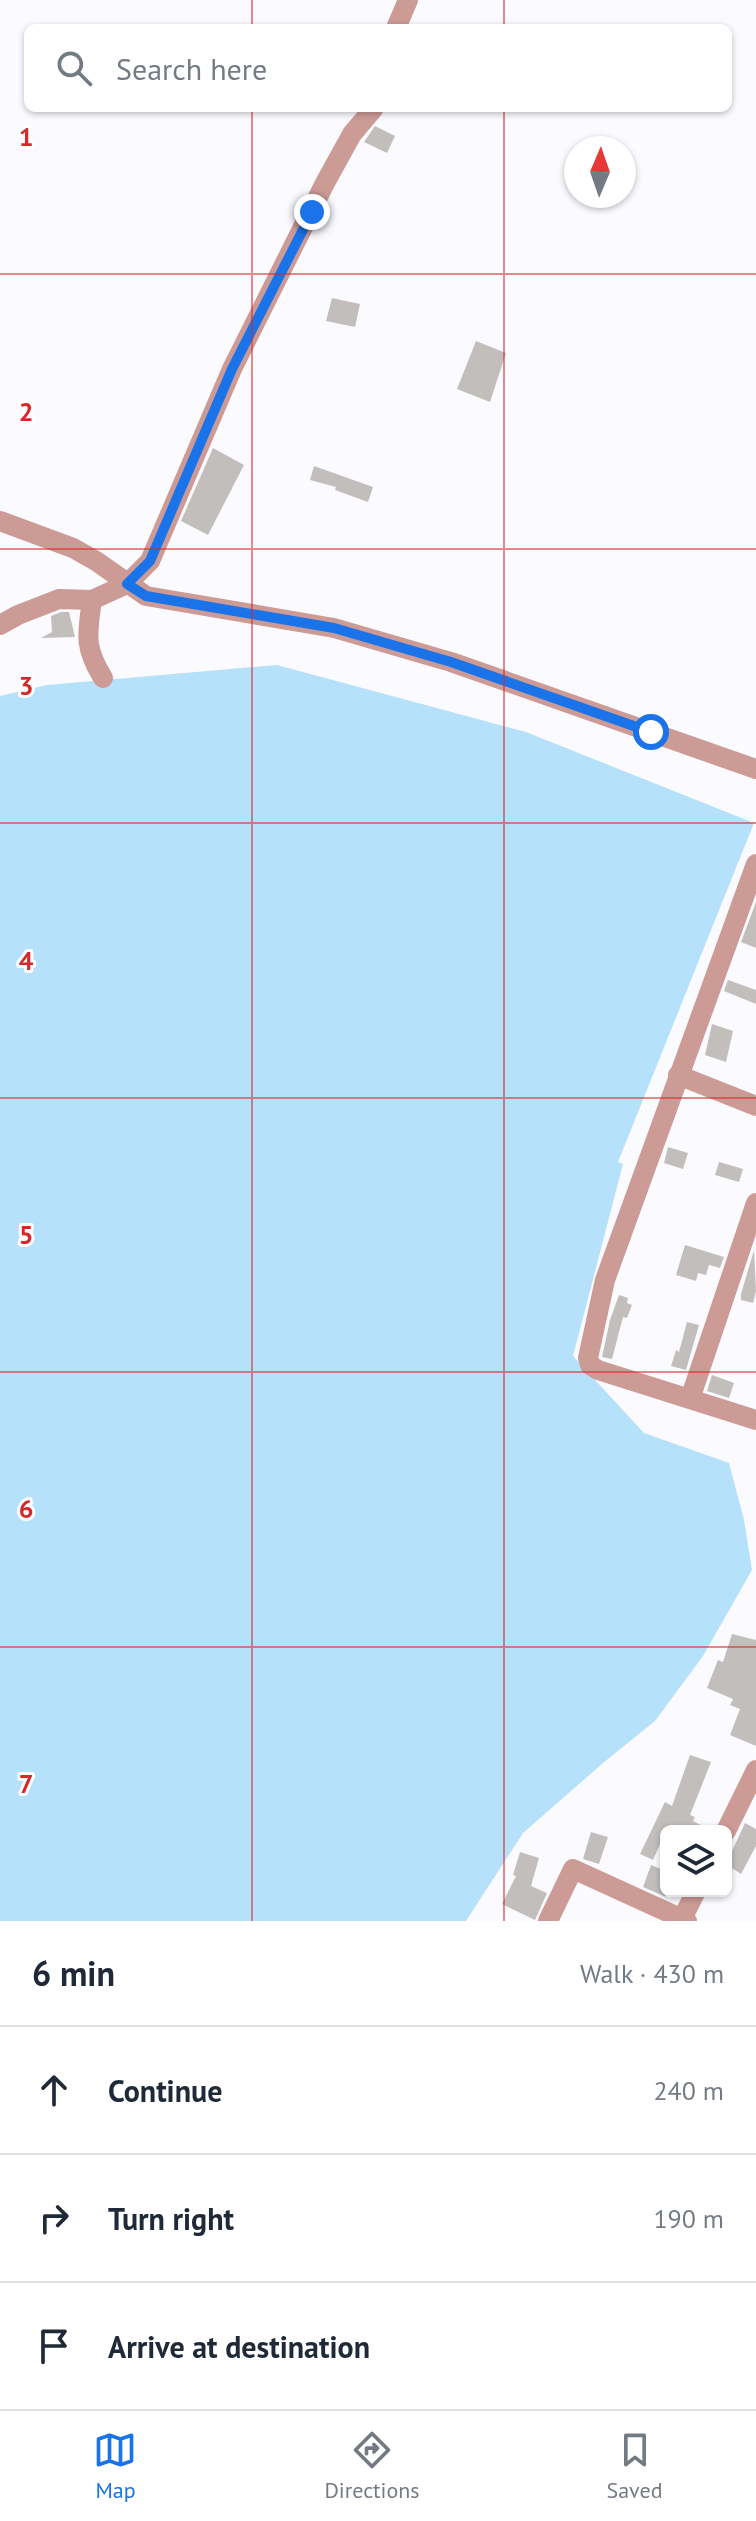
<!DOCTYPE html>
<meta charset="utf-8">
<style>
:root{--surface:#fff;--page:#f6f6f7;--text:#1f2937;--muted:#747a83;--line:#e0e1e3;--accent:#1a73e8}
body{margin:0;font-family:"PT Sans",sans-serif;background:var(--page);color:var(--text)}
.controls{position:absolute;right:24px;bottom:24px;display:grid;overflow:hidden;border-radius:12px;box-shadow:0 2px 6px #0004}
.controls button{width:72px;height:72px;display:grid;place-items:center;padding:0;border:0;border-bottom:2px solid var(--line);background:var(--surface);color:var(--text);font:40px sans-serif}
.compass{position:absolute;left:564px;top:136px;width:72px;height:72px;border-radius:50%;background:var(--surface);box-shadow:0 2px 6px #0004;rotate:2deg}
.stop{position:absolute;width:24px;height:24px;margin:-18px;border:6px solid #1a73e8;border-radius:50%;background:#fff}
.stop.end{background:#1a73e8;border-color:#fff;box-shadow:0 2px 8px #0008}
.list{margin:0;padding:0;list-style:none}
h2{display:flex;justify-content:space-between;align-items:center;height:104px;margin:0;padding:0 32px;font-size:34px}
h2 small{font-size:26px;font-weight:400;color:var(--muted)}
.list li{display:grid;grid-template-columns:52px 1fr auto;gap:24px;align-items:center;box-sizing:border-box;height:128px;padding:0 32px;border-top:2px solid var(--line)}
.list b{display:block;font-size:30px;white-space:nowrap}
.list em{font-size:26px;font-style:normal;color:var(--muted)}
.icon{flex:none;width:44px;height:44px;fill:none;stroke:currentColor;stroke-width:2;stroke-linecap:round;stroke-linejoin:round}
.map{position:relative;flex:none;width:756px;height:1921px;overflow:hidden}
.search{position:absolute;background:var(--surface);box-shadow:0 2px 6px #0004;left:24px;right:24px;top:24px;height:88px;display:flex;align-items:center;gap:20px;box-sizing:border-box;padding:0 28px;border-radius:12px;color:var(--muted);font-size:30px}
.sheet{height:488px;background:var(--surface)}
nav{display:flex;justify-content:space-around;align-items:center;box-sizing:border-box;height:112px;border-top:2px solid var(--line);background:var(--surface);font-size:22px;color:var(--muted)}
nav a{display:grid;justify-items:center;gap:4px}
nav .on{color:var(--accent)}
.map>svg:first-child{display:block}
.water{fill:#b5e1fb}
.building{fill:#c2bebb}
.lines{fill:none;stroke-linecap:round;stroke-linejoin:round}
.minor{stroke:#cc9b96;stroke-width:20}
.route{stroke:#1a73e8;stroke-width:10}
.grid{fill:none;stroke:#d62828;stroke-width:2;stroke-opacity:0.55}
.grid-label{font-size:26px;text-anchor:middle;font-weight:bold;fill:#d62828;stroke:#fff;stroke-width:6;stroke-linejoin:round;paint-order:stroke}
</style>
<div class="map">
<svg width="756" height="1921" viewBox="0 0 756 1921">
<rect width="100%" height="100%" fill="#fbfaff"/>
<path class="water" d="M277 665 526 732 754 823 618 1162 623 1164 573 1356 644 1433 729 1463 744 1520 752 1570 703 1656 655 1721 603 1763 523 1833 466 1921H0V696L47 685Z"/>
<path class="building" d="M375 126 395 136 387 153 364 142Z
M332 298 360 304 355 327 326 321Z
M476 341 506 353 490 402 457 389Z
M213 448 244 465 208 535 181 521Z
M314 466 373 487 368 502 335 490 336 487 310 480Z
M61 612H69L75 637 41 638 52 632 51 616Z
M756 902V948L741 942Z
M728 980 756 990V1004L724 991Z
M712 1024 733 1031 726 1062 705 1055Z
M668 1147 688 1153 683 1169 664 1163Z
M719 1162 743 1169 739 1182 715 1175Z
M685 1245 724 1257 720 1268 709 1265 706 1275 698 1273 696 1281 676 1275Z
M754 1250 756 1291 753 1303 741 1300V1294Z
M619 1295 628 1298 627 1303 632 1305 627 1318 623 1317 612 1359 602 1357 610 1320Z
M687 1322 699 1325 686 1370 671 1366 676 1350 679 1352Z
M712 1375 734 1383 729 1398 707 1391Z
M732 1634 756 1640V1746L730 1735 740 1709 730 1705 733 1699 707 1688 718 1660 723 1662Z
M690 1755 711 1762 690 1815 695 1817 693 1821 712 1831H666L653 1860 640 1854 665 1802 672 1806Z
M745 1823 756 1829V1846L741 1874 726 1864Z
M591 1832 608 1837 599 1864 583 1859Z
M520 1852 539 1858 531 1886 547 1893 535 1920 502 1904 516 1876 513 1875Z
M651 1865 666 1871V1897L643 1887Z"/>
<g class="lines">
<path class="minor" d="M396 28 408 0
M0 521 73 548 96 561 146 596 334 628 451 662 756 769
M92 600C87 635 84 647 103 678
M0 625 18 615 59 599 92 600 127 584 150 561 232 369 325 183 352 134 374 108
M756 864 605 1280 588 1358 590 1365 598 1370 756 1420
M678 1075 756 1106
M690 1399 756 1203
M726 1831 756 1770
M548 1921 573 1869 687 1921
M681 1921 696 1891"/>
</g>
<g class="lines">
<path class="route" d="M312 212 232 369 150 561 127 584 146 596 334 628 451 662 651 732"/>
</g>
<path class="grid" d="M252 0V28M504 0V28M252 108V1921M504 108V1921M0 274H756M0 549H756M0 823H756M0 1098H756M0 1372H756M0 1647H756"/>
<g class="grid-label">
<text x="26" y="146">1</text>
<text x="26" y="421">2</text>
<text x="26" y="695">3</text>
<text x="26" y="970">4</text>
<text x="26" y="1244">5</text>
<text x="26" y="1518">6</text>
<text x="26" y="1793">7</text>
</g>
</svg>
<div class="controls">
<button><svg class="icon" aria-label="layers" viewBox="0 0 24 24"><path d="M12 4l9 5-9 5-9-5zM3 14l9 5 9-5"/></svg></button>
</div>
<svg class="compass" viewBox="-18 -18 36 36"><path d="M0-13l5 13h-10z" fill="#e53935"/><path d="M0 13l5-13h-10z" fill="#747a83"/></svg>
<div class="stop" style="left:651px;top:732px"></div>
<div class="stop end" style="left:312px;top:212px"></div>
<div class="search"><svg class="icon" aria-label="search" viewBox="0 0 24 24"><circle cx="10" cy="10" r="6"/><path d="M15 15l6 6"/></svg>Search here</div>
</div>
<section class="sheet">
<h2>6 min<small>Walk · 430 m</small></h2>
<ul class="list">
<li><svg class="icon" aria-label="ahead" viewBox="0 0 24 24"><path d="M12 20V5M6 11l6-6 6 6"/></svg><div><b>Continue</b></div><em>240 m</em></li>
<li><svg class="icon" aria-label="right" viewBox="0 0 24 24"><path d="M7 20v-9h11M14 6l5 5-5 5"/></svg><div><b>Turn right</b></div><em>190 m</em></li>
<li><svg class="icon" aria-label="arrive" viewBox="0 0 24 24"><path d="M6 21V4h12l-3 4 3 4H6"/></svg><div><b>Arrive at destination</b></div></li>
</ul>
</section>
<nav>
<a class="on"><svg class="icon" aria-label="map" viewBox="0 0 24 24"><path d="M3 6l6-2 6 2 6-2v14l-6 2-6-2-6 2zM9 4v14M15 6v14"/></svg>Map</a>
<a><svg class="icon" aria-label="directions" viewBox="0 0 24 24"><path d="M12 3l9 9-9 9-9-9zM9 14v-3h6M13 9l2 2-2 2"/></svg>Directions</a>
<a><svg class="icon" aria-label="saved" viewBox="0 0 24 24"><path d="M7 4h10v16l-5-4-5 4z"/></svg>Saved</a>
</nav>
